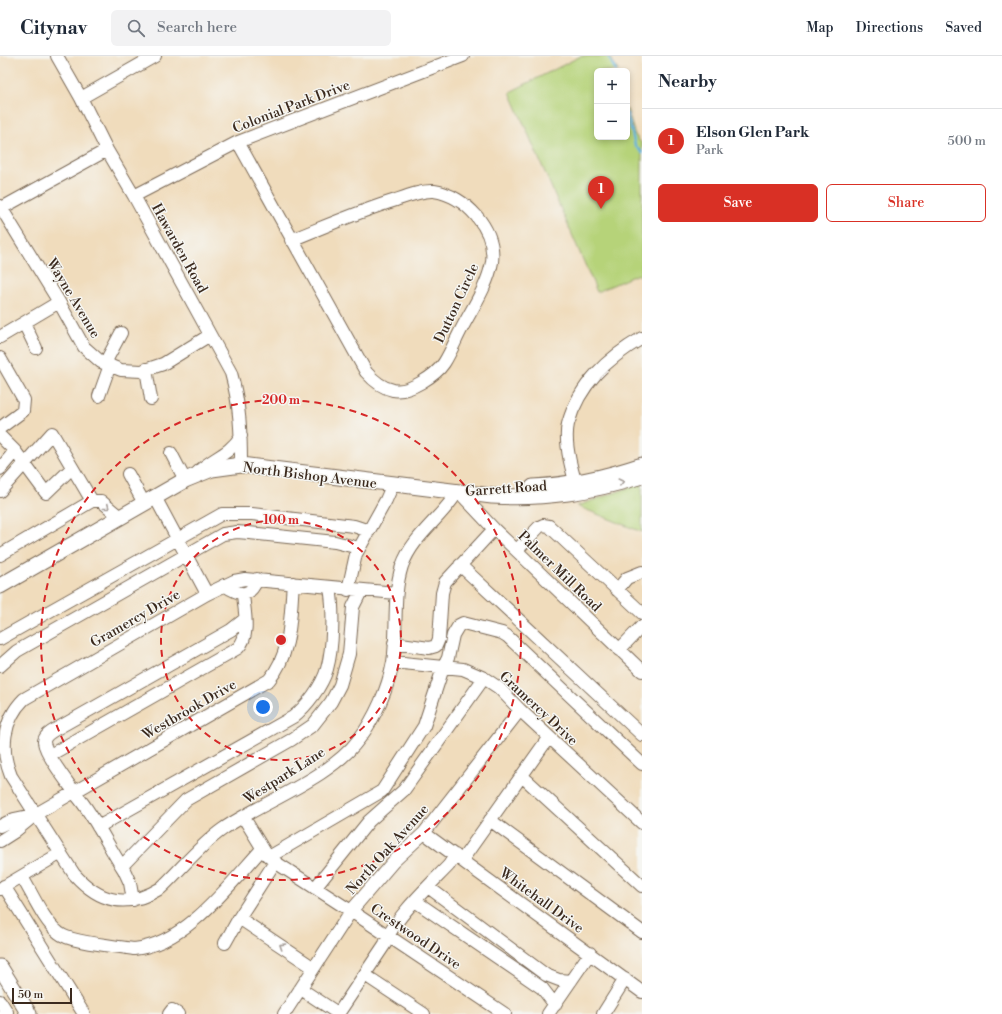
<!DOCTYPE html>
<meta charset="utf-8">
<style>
:root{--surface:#fff;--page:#f2f2f3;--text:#1f2937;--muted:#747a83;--line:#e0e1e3;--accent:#d93025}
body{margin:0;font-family:"Libre Bodoni",serif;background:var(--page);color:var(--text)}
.controls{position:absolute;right:12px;top:12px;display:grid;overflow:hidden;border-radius:6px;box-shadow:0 2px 6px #0003}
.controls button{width:36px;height:36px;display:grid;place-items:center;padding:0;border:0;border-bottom:1px solid var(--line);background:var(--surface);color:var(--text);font:20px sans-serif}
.scale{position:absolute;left:12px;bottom:10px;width:60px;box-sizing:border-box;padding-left:4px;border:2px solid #3b2a1e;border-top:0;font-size:11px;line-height:14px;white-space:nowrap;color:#3b2a1e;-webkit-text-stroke:3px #f6f6f2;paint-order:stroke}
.you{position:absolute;left:263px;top:651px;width:14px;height:14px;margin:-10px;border:3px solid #fff;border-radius:50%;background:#1a73e8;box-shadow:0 0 0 6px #1a73e833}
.badge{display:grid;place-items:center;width:26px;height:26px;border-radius:50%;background:var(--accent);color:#fff;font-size:13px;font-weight:700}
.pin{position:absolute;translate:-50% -33px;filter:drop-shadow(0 1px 2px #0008)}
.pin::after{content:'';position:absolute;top:21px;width:14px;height:12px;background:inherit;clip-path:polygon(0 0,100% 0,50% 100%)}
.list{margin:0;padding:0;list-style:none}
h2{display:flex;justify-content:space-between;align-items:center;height:52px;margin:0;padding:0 16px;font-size:17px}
h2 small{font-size:13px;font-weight:400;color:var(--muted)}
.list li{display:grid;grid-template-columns:26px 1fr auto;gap:12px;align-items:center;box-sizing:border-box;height:64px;padding:0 16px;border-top:1px solid var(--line)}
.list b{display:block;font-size:15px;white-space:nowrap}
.list p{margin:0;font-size:13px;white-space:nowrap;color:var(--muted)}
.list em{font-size:13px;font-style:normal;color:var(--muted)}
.actions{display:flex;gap:8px;padding:12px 16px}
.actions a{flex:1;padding:9px 0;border:1px solid var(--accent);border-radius:6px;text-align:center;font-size:14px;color:var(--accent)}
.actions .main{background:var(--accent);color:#fff}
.icon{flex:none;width:22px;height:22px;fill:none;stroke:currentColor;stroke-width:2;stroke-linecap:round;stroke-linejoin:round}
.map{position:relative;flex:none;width:642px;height:958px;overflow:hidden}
header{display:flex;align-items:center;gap:24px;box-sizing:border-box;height:56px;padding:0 20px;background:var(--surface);border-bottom:1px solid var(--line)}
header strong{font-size:19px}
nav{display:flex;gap:22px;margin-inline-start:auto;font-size:14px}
.search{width:280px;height:36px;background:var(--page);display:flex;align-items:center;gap:10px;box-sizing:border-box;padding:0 14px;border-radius:6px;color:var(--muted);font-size:15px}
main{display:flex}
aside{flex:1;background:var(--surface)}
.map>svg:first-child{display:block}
.green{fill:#b6d379;stroke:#787e4c}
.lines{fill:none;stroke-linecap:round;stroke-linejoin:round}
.stream{stroke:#66b4e0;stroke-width:2.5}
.minor-casing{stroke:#7a6855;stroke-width:14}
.major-casing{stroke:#7a6855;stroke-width:17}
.minor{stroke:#fff;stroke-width:12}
.major{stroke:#fff;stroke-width:15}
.oneway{stroke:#a79f9a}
.ring{fill:none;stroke:#d62828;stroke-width:2;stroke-dasharray:7 5}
.labels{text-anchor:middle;stroke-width:3;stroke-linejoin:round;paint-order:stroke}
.street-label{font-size:14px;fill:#3b2a1e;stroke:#f6f6f2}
.centre{fill:#d62828;stroke:#f6f6f2;stroke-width:2}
.ring-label{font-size:12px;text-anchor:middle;font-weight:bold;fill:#d62828;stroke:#f6f6f2;stroke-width:3;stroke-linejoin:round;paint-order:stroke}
</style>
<header>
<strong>Citynav</strong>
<div class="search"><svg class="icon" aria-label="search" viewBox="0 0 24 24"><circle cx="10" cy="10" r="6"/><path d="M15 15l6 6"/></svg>Search here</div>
<nav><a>Map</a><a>Directions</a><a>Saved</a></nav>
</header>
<main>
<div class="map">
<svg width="642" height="958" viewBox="0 0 642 958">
<rect width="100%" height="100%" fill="#f6f6f2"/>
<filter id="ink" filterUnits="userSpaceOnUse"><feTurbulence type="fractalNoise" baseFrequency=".025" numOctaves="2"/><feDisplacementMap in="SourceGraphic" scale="8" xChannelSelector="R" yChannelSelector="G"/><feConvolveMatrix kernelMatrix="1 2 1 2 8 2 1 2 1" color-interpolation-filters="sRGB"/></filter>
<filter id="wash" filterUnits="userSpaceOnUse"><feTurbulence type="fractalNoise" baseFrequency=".012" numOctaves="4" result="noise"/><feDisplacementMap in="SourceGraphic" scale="16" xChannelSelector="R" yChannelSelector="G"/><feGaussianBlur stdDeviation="0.9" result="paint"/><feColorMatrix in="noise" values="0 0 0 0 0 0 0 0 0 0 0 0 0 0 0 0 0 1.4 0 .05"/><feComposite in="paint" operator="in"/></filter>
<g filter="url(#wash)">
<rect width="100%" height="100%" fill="#f0dcbc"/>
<path class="green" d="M581 0H610L618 15H597V81H627V53L635 79 642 88V222L638 218 597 236 510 36Z
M642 427V476L577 450Z"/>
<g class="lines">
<path class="stream" d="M608 0 616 15
M627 58 635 89 642 97"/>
</g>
</g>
<g filter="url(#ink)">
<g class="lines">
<defs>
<path id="minor" d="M57 0 81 42 107 94 134 140 231 317C240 349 241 376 241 409
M81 42 155 0
M238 86 366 316C373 324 382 332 393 334 408 338 436 319 444 307 451 296 456 283 462 272 473 251 488 229 492 206 496 173 466 140 434 135 422 134 407 140 396 144 360 155 326 170 291 184
M134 140 238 86 463 0
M0 150 59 246 84 291 101 306 121 314 142 315 163 308 210 279
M0 153 107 94
M24 267 36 292
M0 281 59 246
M0 302 24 344 23 355 0 372
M105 307 121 277
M146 313 151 343
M99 340 110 309
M0 380 15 395 46 437 72 412
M171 397 185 424
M0 413 15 395
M198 416C213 401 228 400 241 380
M128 418 144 447
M578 434C572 416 564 386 568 368 579 328 608 302 642 282
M0 435 52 377 92 445 0 499
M155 441 207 538
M92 445H101L120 461
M517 494 539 471 543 469 549 470 642 557
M460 509 642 679
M224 529C239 539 250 543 257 523
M348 534 356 498 386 444 393 428
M617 534 627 522 642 516
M396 537 245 523 234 525 207 538 24 643C3 664 0 693 11 720L74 818C100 847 127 853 161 832 182 812 200 789 223 773 262 746 331 722 359 683 375 662 388 633 393 606 398 574 392 541 402 510 413 479 442 462 458 435L494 473 642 615
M0 583 222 458H252L354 470 369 475
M394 587 429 592 436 590 439 583 442 537 445 526 494 473
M619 594 642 570
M393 606 463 613 484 622 499 632 520 654 642 767
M0 610 17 595 223 478 237 476 249 477 335 486 359 492
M50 699 238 592C251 579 244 554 243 538
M522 720 642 830
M244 762 266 798 275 806 351 855 505 958
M490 764 642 876
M0 770 14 763 33 759
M98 771 293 661C307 650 322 630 327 613 333 592 334 554 330 532
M424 777 642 936
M0 785 14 776 36 758 269 624C292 597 290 561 293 527
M269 801 382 735 424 670 443 612 448 602 453 579 459 569 463 567 502 577 507 580 642 708
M462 804 549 681
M275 806 239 862 314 912
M122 810 186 744 291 684 313 669 331 646 340 629 349 598 353 551 361 535
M22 821C32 837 44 866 59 877 70 887 118 890 134 893 186 888 229 829 262 793
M4 830 84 958
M428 831 546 919 559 924 571 925
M315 832 369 765 404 734 484 622
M0 833 61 797
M133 844 130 827 124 814C108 790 96 763 78 741 71 731 45 698 44 686 44 679 53 675 58 672L231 574 245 563
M415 845 542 932 555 949
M225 887 239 862
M365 919 424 958
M301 933 339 958
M0 945 7 956 3 958
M169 958 172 954 178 958
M284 958 351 855 393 806 424 777 520 654
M338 958 385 888C392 864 431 828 449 809L455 799
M548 958 590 897
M603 958 625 923"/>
<path id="major" d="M533 431C569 429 607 421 642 409
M0 530 185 424 212 413 241 409 492 440C545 443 591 436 642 420
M0 911 29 958"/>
</defs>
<use href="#minor" class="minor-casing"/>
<use href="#major" class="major-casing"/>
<use href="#minor" class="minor"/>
<use href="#major" class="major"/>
</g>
<defs><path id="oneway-chevron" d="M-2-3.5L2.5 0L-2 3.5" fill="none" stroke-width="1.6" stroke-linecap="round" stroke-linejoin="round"/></defs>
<g class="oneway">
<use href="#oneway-chevron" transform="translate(621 426) rotate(-14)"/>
<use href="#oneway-chevron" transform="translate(107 451) rotate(38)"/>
<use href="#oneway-chevron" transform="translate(282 890) rotate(-147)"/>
</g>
</g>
<g class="ring">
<circle cx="281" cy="584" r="120"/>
<circle cx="281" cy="584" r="240"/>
</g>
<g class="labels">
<g class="street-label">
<text transform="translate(291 50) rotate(-21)" y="5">Colonial Park Drive</text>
<text transform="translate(180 192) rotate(61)" y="5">Hawarden Road</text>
<text transform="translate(74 242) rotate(59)" y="5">Wayne Avenue</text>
<text transform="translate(456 247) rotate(-65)" y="5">Dutton Circle</text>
<text transform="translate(310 419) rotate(7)" y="5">North Bishop Avenue</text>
<text transform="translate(506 432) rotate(-4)" y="5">Garrett Road</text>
<text transform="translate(560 515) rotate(44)" y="5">Palmer Mill Road</text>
<text transform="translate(135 562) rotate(-30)" y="5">Gramercy Drive</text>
<text transform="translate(539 652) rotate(43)" y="5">Gramercy Drive</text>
<text transform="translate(189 653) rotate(-30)" y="5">Westbrook Drive</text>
<text transform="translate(284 719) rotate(-32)" y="5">Westpark Lane</text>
<text transform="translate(387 793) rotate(-48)" y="5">North Oak Avenue</text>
<text transform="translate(542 844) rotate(36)" y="5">Whitehall Drive</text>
<text transform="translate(416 880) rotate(34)" y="5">Crestwood Drive</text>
</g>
</g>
<circle cx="281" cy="584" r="6" class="centre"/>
<g class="ring-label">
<text x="281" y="348">200 m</text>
<text x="281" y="468">100 m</text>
</g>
</svg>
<div class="controls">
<button>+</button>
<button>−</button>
</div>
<div class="scale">50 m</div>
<div class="you"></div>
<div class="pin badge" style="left:601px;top:153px">1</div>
</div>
<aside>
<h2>Nearby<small></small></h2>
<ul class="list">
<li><span class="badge">1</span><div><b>Elson Glen Park</b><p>Park</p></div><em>500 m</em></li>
</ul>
<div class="actions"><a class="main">Save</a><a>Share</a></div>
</aside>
</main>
